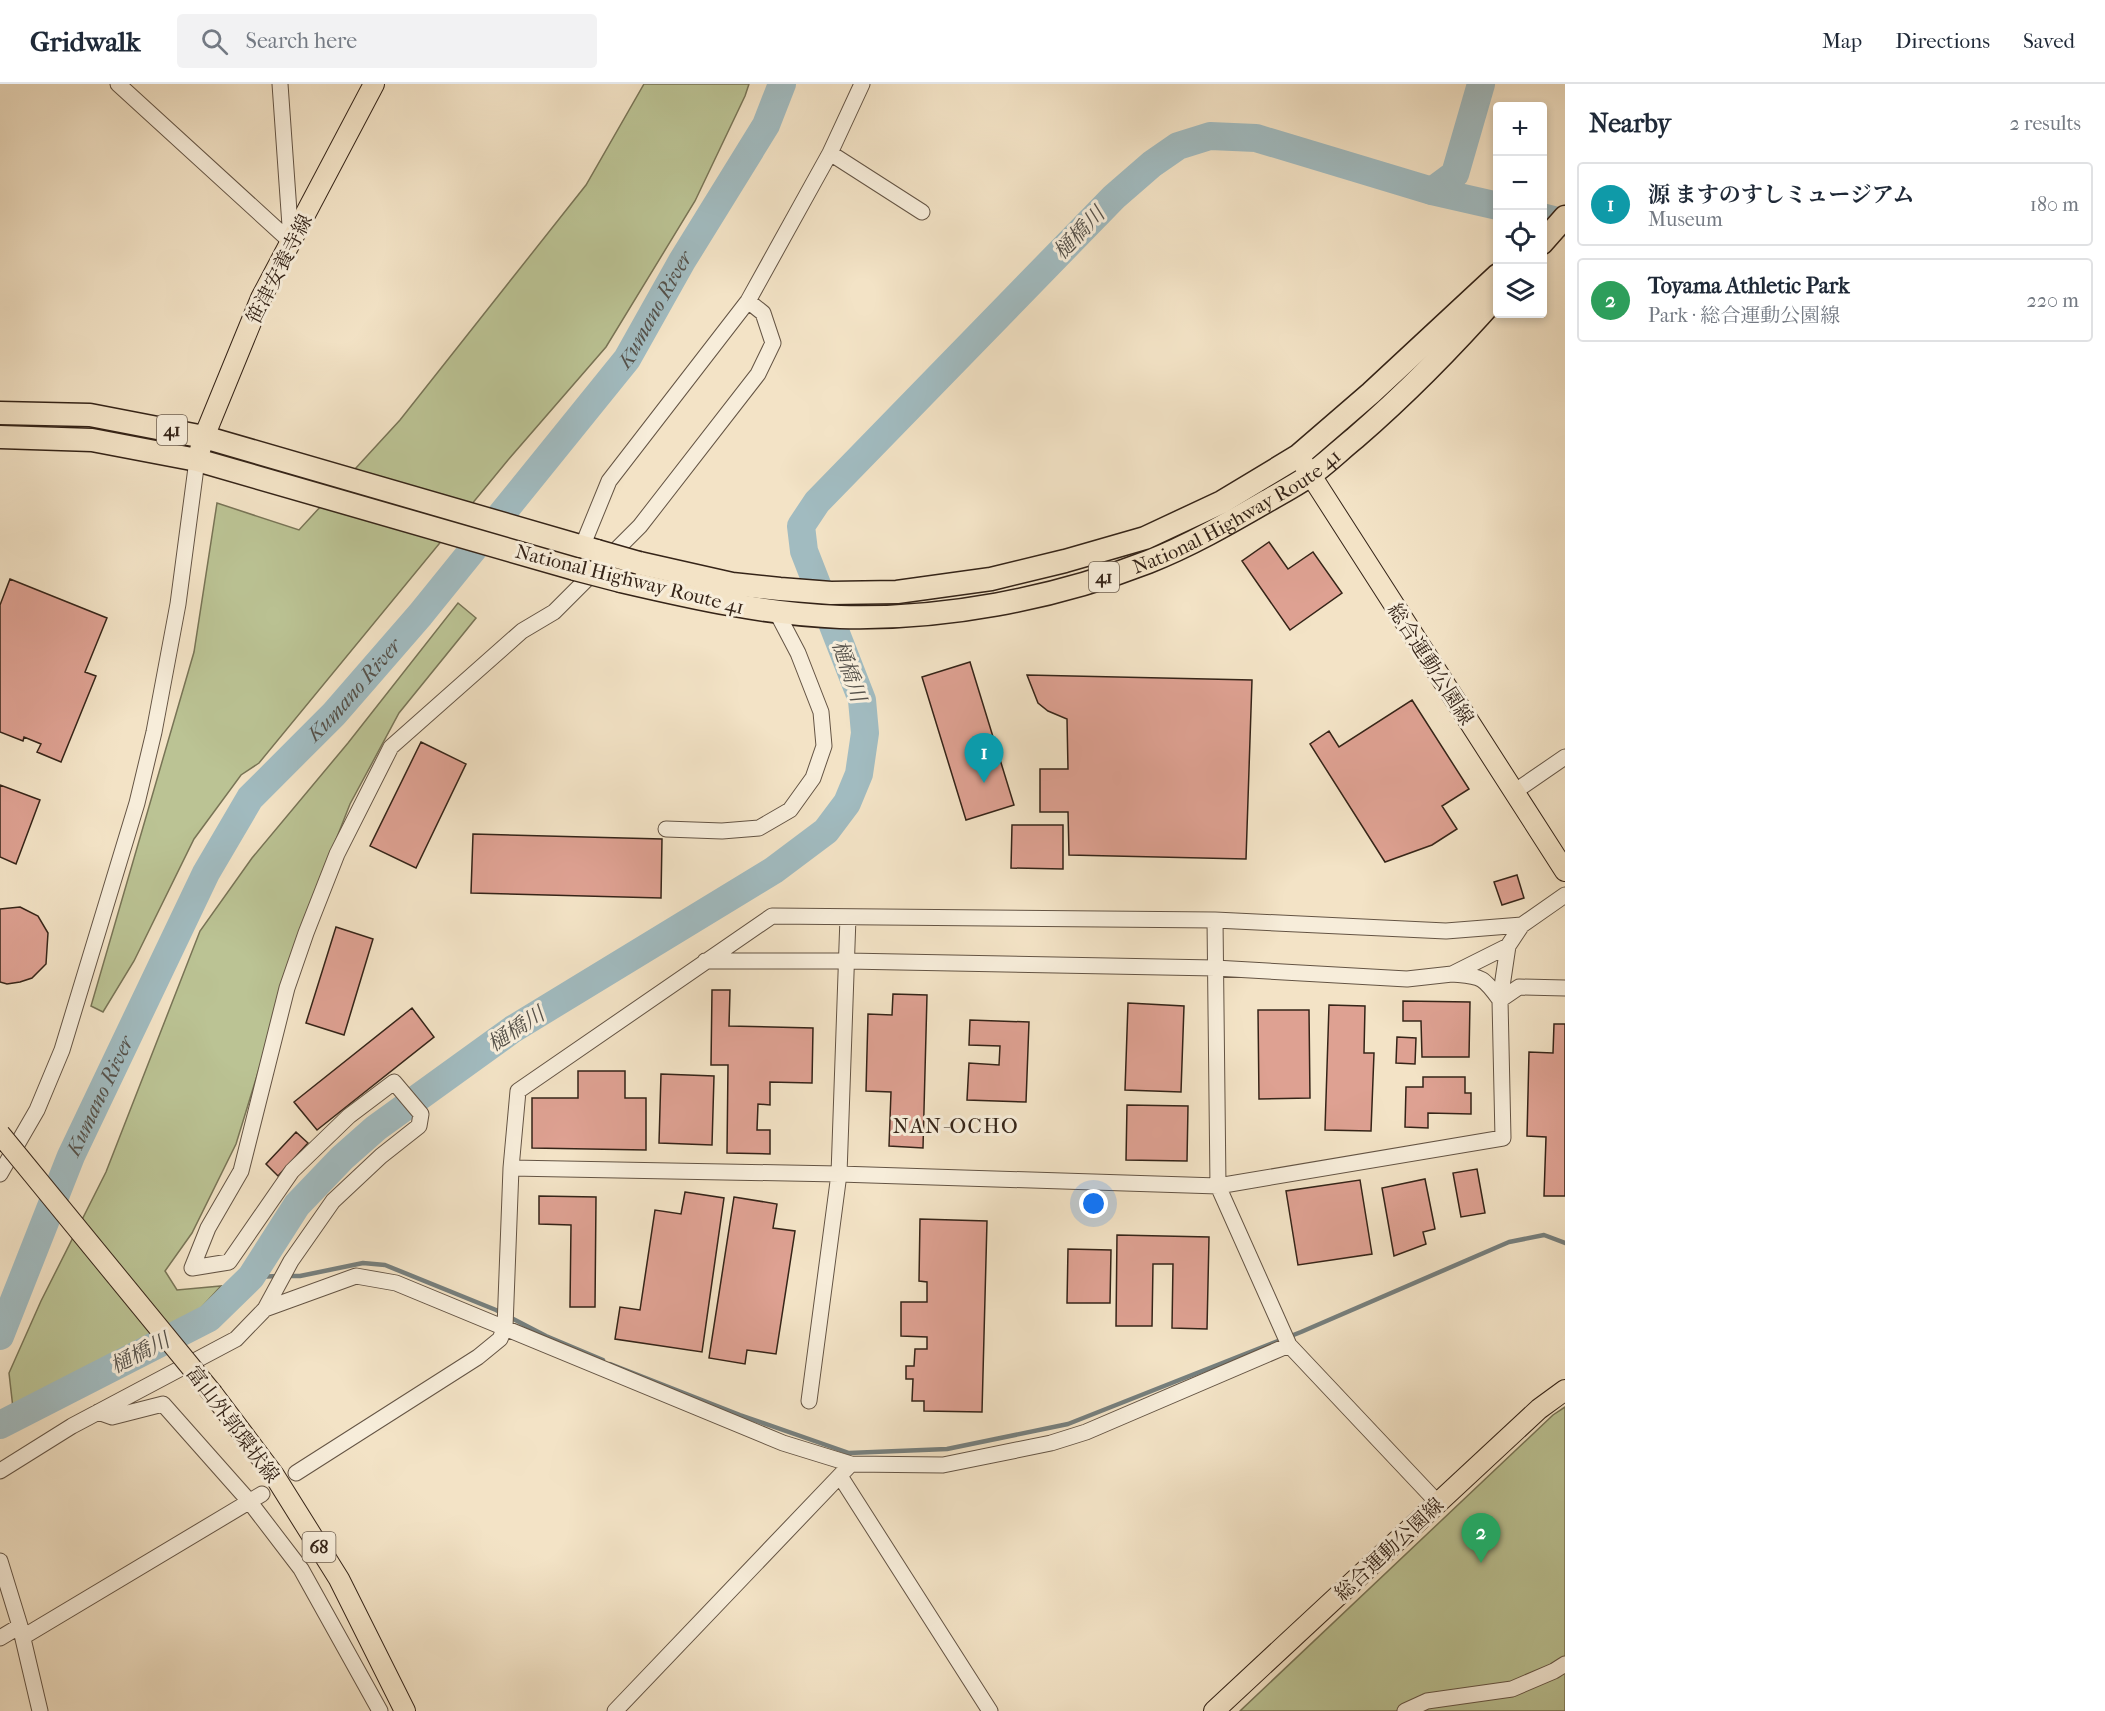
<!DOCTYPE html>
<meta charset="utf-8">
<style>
:root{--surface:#fff;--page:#f2f2f3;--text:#1f2937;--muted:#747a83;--line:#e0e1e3;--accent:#db2777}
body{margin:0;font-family:"IM FELL French Canon","Noto Serif JP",serif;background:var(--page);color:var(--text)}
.controls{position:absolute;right:18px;top:18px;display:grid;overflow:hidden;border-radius:6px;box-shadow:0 3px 9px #0003}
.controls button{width:54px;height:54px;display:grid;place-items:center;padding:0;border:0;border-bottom:2px solid var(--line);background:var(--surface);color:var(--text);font:30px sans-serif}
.you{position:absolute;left:1094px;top:1120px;width:21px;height:21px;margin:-15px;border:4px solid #fff;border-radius:50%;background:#1a73e8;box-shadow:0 0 0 9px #1a73e833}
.badge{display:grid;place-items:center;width:39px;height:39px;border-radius:50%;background:var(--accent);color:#fff;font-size:20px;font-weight:700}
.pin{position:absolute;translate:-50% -50px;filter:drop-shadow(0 2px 3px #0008)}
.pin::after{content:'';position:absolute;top:32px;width:21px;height:18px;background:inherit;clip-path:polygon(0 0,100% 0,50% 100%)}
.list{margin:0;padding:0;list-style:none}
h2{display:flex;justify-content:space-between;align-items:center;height:78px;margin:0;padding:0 24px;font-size:26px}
h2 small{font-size:20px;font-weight:400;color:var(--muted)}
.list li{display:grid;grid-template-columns:39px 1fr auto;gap:18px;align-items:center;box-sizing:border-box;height:84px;margin:0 12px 12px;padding:0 12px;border:2px solid var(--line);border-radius:6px}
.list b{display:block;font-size:22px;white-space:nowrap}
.list p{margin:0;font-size:20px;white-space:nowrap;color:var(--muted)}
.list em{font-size:20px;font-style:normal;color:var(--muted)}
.icon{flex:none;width:33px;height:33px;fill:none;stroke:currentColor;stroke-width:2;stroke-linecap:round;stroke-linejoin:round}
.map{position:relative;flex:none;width:1565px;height:1627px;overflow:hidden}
header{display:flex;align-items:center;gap:36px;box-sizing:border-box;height:84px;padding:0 30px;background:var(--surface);border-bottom:2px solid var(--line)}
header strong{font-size:28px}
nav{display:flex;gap:33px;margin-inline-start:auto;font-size:21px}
.search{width:420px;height:54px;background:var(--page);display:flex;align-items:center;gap:15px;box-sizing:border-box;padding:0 21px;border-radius:6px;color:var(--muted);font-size:22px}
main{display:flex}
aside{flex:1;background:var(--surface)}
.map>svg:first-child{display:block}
.green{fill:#bbc394;stroke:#787456;stroke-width:1.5}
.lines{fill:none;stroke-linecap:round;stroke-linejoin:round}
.stream{stroke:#767f7d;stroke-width:4.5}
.river{stroke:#a1bbc0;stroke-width:28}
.building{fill:#dea192;stroke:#352418;stroke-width:1.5}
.minor-casing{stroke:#645444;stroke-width:17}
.major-casing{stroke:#352418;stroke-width:22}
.highway-casing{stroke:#352418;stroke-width:25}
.minor{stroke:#f7edda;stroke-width:15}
.major{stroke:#f3e3c6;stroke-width:20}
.highway{stroke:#f3e3c6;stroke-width:22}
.major-bridge-casing{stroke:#352418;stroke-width:22;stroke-linecap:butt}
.highway-bridge-casing{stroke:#352418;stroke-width:25;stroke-linecap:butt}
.major-bridge{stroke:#f3e3c6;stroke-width:20}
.highway-bridge{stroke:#f3e3c6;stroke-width:22}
.labels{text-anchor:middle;stroke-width:6;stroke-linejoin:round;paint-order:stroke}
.shield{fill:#f7edda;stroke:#6f6052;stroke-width:1.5}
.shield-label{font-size:18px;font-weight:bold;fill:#352418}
.street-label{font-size:20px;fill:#352418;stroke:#f7edda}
.water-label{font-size:21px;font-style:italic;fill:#55514a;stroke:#f7edda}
.neighbourhood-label{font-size:21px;letter-spacing:1.5px;fill:#352418;stroke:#f7edda}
</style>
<header>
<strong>Gridwalk</strong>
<div class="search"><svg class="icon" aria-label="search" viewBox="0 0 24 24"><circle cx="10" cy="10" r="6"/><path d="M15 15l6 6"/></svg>Search here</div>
<nav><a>Map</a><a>Directions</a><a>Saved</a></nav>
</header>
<main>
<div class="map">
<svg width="1565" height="1627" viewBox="0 0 1565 1627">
<rect width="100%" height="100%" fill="#f3e3c6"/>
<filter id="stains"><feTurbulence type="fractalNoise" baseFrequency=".00333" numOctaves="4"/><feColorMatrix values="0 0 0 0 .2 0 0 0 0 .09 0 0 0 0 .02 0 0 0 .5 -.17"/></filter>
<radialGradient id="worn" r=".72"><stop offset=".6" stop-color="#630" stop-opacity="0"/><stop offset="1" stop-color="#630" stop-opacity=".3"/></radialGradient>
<path class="green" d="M644 0H749L745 12 695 117 606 263 508 376 259 679 241 691 194 755 134 877 103 928 91 922 194 568 217 419 299 446 400 336 586 101Z
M458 519 476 534 399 629 350 720 306 832 236 1060 192 1149 165 1187 177 1206 221 1202 199 1226 13 1324 9 1289 41 1217 106 1088 200 847 252 774 348 659Z
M1565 1323V1627H1240L1553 1331Z"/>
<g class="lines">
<path class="stream" d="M288 1192H300L363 1179 385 1181 496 1226 546 1252 603 1276
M251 1193 279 1192
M610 1280 740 1331 849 1369 947 1365 1068 1340 1301 1248 1509 1158 1544 1151 1565 1159"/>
<g class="river">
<path d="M1432 107 1455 90 1481 0"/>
<path d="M1542 133 1565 139"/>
<path id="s1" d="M0 1252 71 1072 206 789 250 714 334 630 420 531 627 275 682 177 766 41 782 0"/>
<path d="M0 1341 209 1234 251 1193 297 1121 342 1074 376 1044 513 945 774 786 826 747 847 719 859 690 865 649 862 616 804 467 801 442 817 418 1114 113 1152 80 1178 62 1210 52 1256 54 1432 107 1498 122"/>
</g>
</g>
<path class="building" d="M1269 458 1288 485 1313 468 1342 509 1290 546 1242 477Z
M10 495 107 534 85 588 96 592 61 678 37 668 41 660 24 653 23 657 0 648V521Z
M970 578 1014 721 966 736 922 593Z
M1027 591 1252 596 1246 775 1069 771 1068 728H1040V685H1068L1067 635 1048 627 1038 619Z
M1412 616 1469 705 1442 722 1457 745 1432 761 1385 778 1310 660 1329 647 1339 663Z
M421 658 466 680 416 784 370 762Z
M0 701 40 716 16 780 0 773Z
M1012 741H1063V785L1011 784Z
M473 750 662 755 661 814 471 809Z
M1517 791 1524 814 1502 821 1494 798Z
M20 823 38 832 48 849 46 880 32 894 20 898 7 900 0 898V825Z
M336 843 373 855 344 951 306 939Z
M712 906H730L729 942 813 944 812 999 770 998V1021L758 1020 757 1046H770V1070L727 1069 728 981H711Z
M893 910 927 911 923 1064 889 1062 891 1008 866 1007 868 930 892 931Z
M1403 917 1470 918 1469 973H1422L1421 937H1403Z
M1128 919 1184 922 1181 1008 1125 1006Z
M1329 921 1365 922 1364 969H1374L1371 1047 1325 1046Z
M412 924 434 953 317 1046 294 1018Z
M1258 926H1309L1310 1014 1259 1015Z
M970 936 1029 938 1026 1018 967 1016 969 979 999 981 1000 962 969 961Z
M1554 940H1565V1112H1544L1546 1053 1527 1052 1529 968 1553 969Z
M1397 953 1416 954 1415 980 1396 979Z
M578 987H625V1014H646V1066L532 1064V1014H578Z
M661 990 714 992 712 1061 659 1059Z
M1423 993H1465V1009H1471V1030L1428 1029V1044L1405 1043 1406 1003H1423Z
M1127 1021 1188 1022 1187 1077 1126 1076Z
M296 1048 308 1059 278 1092 266 1080Z
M1477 1085 1485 1129 1461 1133 1453 1089Z
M1425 1095 1435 1145 1423 1148 1426 1160 1394 1172 1382 1104Z
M1360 1096 1372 1170 1298 1181 1286 1107Z
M685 1108 724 1114 702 1268 615 1255 620 1223 640 1226 655 1126 681 1130Z
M539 1112 596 1113 595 1223H570L571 1141 539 1140Z
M734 1113 777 1120 773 1144 795 1147 776 1270 747 1266 745 1280 709 1274Z
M920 1135 987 1137 982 1328 924 1327V1317H912L913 1295H906V1282H914L915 1265H927V1253L901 1252V1218H927V1198L919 1197Z
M1117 1151 1209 1153 1207 1245 1172 1244 1173 1180H1153L1152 1242H1116Z
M1068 1165 1111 1166 1110 1219H1067Z"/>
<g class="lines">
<defs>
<path id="minor" d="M118 0 292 159
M280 0 291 156
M830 69 922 128
M582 463 609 397 748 217 830 69 862 0
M1514 708 1565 673
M666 745 722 747 759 744 790 726 813 694 824 662 821 628 798 569 777 529
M1215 836 1218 1102 1289 1261 1438 1419
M705 877H847L1215 884 1407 895 1452 890 1508 862 1522 841 1565 811
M1452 890C1481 893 1482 891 1500 916L1519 903 1565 904
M511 1084 839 1090 1218 1102 1503 1054 1500 916 1508 862
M0 1090 37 1026 62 966 137 719 154 648 178 520 197 376
M265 1225 356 1192 396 1199 783 1359 851 1380 943 1381 1051 1359 1086 1348 1289 1261
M809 1317 839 1090 848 833
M98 1328 112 1333 163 1320 249 1417 301 1485 380 1627
M0 1387 72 1342 236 1255 265 1225 291 1177 333 1117 381 1072 419 1042 421 1030 394 998 349 1032 292 1087 229 1178 192 1184 208 1144 241 1087 287 904 306 849 337 770 391 663 522 547 554 528 640 442 758 290 773 259 763 229 748 217
M296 1389 478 1273 500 1255 505 1243 511 1084 518 1007 772 832 1215 836 1446 847 1522 841
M840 1392 990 1627
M0 1477 20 1542 40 1627
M23 1553 262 1410
M0 1554 20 1542
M615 1627 851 1380
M1405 1627 1427 1617 1512 1605 1554 1587 1565 1580"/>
<path id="major" d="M197 376 204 353 261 214 374 0
M1303 379 1565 787
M213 1310 274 1391 339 1495 405 1627
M1214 1627 1539 1325 1565 1306"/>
<g id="highway">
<path d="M1542 159 1565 133"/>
<path d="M0 329 90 331 204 353 597 467"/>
<path d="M0 353 92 356 197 376 575 485"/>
<path d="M639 479 732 500 780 505 831 509 897 508 991 495 1065 477 1145 454 1222 418 1298 372 1371 309 1498 191"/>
<path id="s2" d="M621 497C694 514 765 530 840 533 942 536 1053 515 1148 478 1189 462 1229 439 1267 417 1281 409 1296 401 1309 392 1325 381 1340 366 1355 354 1406 310 1453 262 1498 211"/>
</g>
</defs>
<use href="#minor" class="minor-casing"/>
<use href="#major" class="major-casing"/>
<use href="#highway" class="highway-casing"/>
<use href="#minor" class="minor"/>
<use href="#major" class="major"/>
<use href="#highway" class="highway"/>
<defs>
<path id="major-bridge" d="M0 1050 213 1310"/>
<path id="highway-bridge" d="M597 467 639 479
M575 485 621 497"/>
</defs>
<use href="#major-bridge" class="major-bridge-casing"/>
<use href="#highway-bridge" class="highway-bridge-casing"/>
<use href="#major-bridge" class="major-bridge"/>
<use href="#highway-bridge" class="highway-bridge"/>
</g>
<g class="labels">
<g class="shield">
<rect x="157" y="331" width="30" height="30" rx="4.5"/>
<rect x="1089" y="478" width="30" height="30" rx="4.5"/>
<rect x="302.5" y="1448" width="33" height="30" rx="4.5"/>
</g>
<g class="shield-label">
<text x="172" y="352">41</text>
<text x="1104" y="499">41</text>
<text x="319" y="1469">68</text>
</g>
<g class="street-label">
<text transform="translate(279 185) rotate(-63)" y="7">笹津安養寺線</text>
<text dy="7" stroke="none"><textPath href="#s2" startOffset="639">National Highway Route 41</textPath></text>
<text transform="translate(630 495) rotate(14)" y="7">National Highway Route 41</text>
<text transform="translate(1431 580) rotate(57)" y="7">総合運動公園線</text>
<text transform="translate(233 1340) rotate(53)" y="7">富山外郭環状線</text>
<text transform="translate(1389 1465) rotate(-43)" y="7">総合運動公園線</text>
</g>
<g class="water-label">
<text transform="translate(1079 149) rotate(-46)" y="7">樋橋川</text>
<text dy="7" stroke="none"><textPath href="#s1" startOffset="1230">Kumano River</textPath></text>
<text transform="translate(849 587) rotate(71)" y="7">樋橋川</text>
<text dy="7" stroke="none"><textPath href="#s1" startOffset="744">Kumano River</textPath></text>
<text transform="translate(516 945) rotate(-33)" y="7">樋橋川</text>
<text dy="7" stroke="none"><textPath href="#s1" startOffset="260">Kumano River</textPath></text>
<text transform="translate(140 1269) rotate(-27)" y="7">樋橋川</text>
</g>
<g class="neighbourhood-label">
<text x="956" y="1049">NAN-OCHO</text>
</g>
</g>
<rect width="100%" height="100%" filter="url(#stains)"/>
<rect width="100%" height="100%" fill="url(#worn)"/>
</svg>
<div class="controls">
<button>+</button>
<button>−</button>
<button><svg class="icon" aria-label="locate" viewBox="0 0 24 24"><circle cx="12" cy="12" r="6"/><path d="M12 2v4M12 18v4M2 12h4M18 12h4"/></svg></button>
<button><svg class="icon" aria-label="layers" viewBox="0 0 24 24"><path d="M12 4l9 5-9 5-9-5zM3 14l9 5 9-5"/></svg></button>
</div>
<div class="you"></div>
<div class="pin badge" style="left:984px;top:699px;background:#0f9aa8">1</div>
<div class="pin badge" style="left:1481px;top:1479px;background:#2e9e5b">2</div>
</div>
<aside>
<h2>Nearby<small>2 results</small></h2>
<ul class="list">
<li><span class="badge" style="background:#0f9aa8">1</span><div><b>源 ますのすしミュージアム</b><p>Museum</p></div><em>180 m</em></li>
<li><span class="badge" style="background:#2e9e5b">2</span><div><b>Toyama Athletic Park</b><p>Park · 総合運動公園線</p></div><em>220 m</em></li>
</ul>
</aside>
</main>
